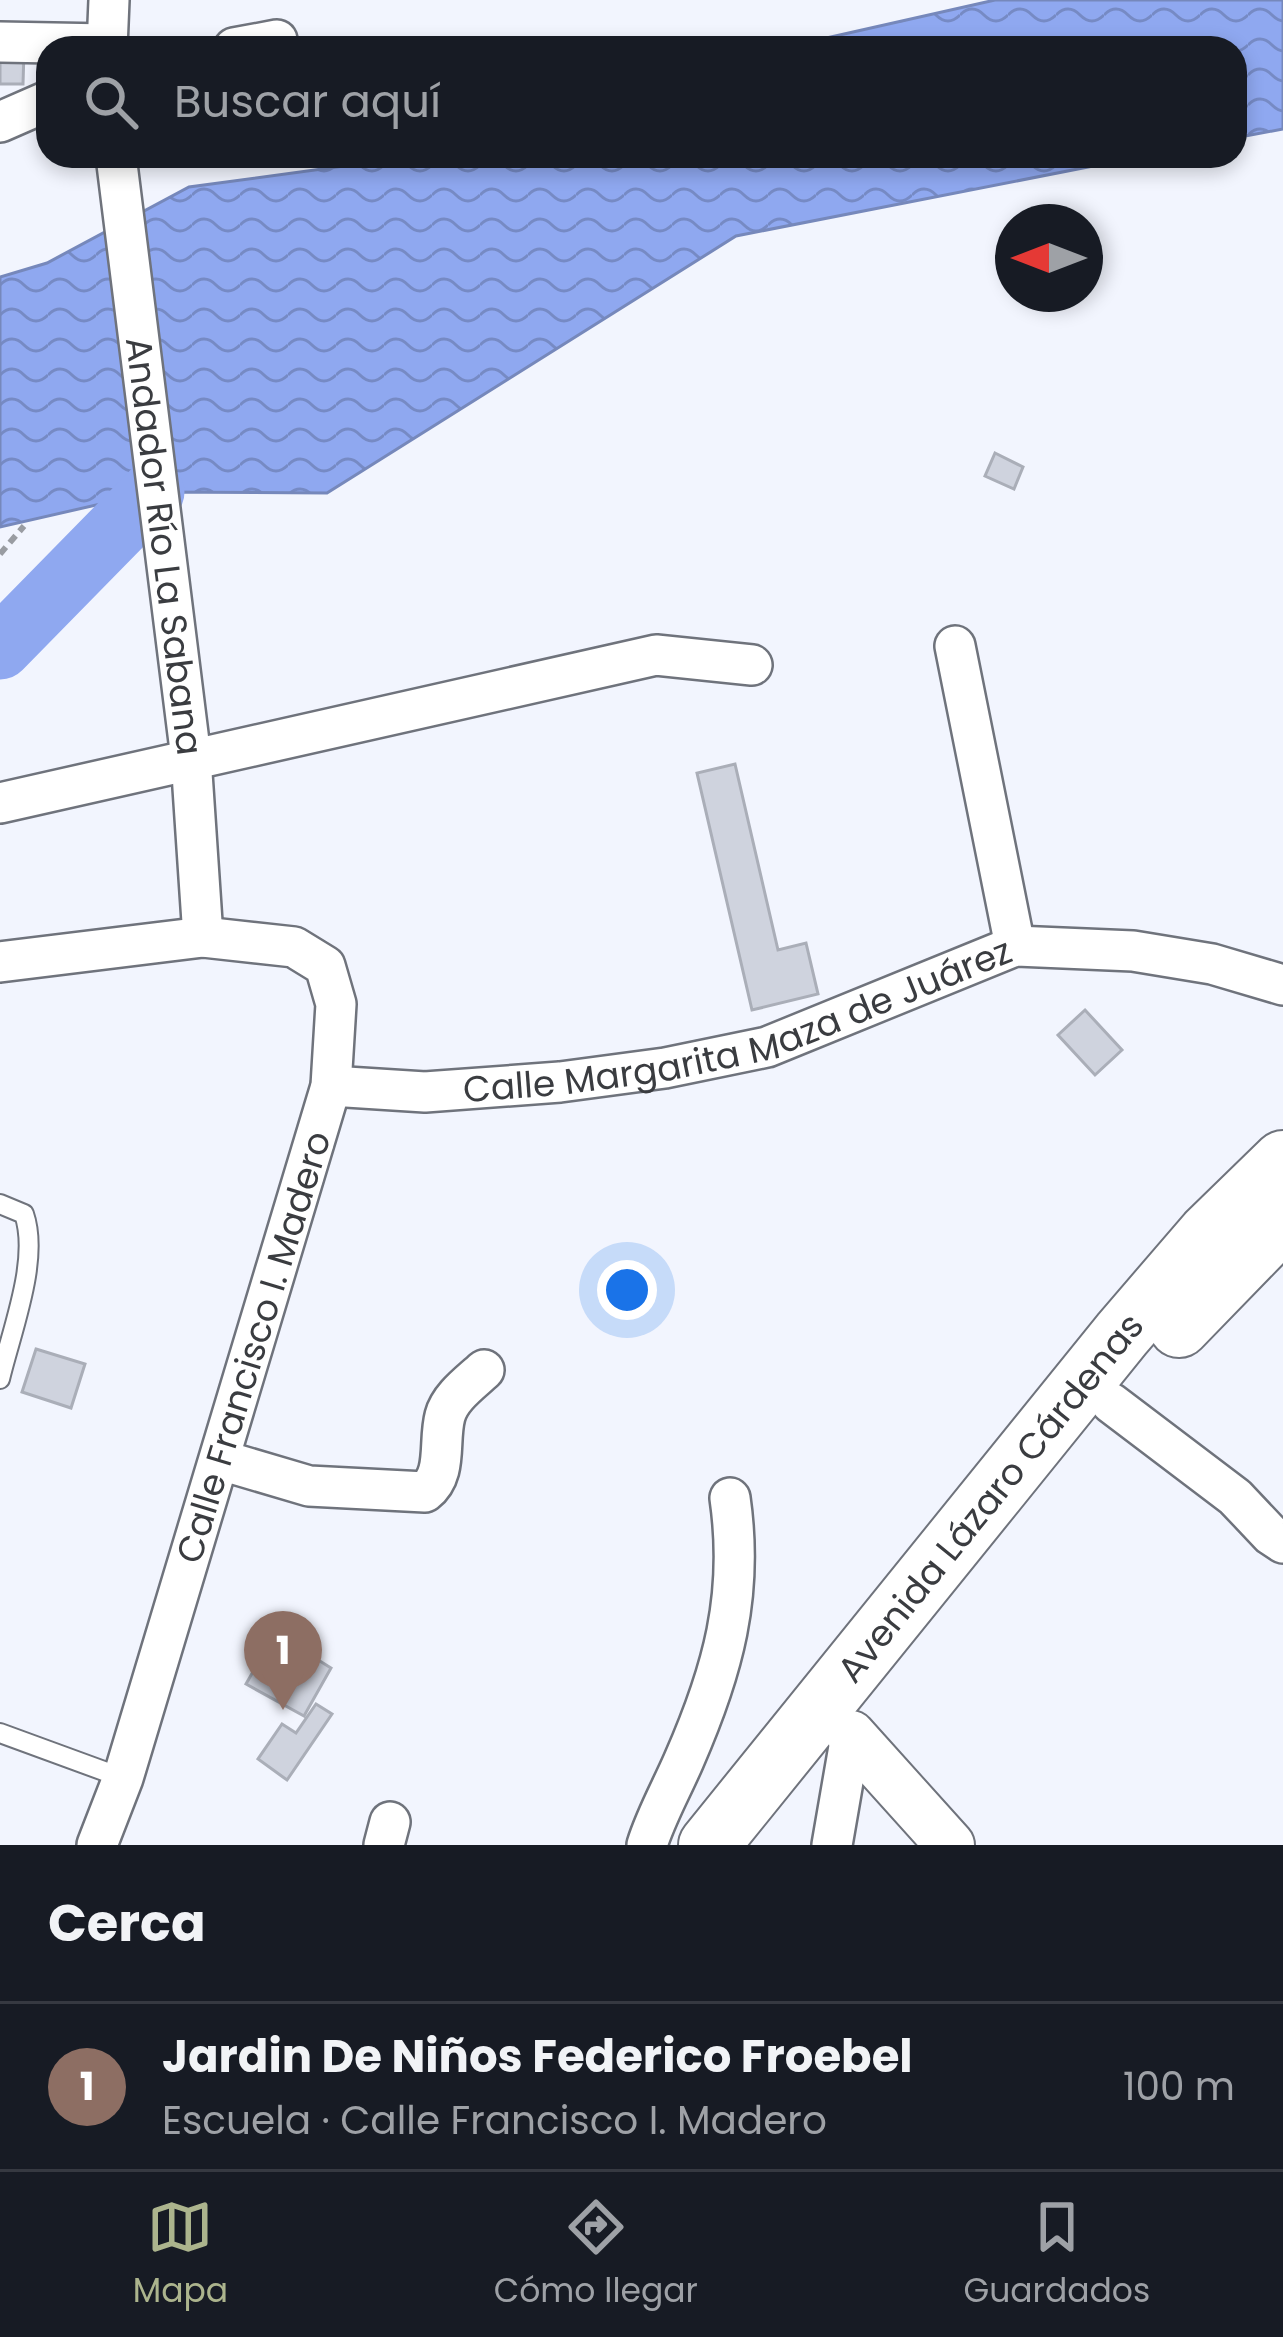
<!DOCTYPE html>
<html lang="es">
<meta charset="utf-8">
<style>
:root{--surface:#171b24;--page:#242831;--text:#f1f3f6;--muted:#9ea1a6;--line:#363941;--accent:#acb48d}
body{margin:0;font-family:Poppins,sans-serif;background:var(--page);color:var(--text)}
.compass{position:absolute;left:995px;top:204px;width:108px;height:108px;border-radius:50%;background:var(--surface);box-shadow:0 6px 18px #0003;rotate:270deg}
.you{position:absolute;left:627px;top:1290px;width:42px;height:42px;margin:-30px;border:9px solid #fff;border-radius:50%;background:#1a73e8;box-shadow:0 0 0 18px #1a73e833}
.badge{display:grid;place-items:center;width:78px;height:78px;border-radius:50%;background:var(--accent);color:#fff;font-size:39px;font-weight:700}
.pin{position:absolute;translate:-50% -99px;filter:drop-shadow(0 3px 6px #0008)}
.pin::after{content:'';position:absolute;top:63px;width:42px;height:36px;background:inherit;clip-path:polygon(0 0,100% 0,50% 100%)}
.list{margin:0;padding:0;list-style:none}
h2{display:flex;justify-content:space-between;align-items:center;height:156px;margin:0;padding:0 48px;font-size:51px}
h2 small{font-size:39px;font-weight:400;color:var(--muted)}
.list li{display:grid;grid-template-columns:78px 1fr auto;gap:36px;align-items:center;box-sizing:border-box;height:168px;padding:0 48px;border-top:3px solid var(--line)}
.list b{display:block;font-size:45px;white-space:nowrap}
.list p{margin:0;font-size:39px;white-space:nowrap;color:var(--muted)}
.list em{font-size:39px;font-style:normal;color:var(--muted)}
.icon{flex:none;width:66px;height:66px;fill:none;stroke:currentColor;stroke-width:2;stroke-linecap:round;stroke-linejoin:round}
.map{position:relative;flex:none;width:1283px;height:1845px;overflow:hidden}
.search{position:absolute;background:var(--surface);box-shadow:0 6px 18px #0003;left:36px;right:36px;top:36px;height:132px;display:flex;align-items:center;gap:30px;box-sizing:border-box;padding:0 42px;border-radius:36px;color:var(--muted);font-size:45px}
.sheet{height:324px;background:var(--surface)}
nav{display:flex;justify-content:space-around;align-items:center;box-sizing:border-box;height:168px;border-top:3px solid var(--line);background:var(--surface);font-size:33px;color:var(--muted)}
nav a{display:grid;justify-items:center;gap:6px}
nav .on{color:var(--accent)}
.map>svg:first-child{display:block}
.water{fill:url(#water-waves);stroke:#7688bb;stroke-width:3}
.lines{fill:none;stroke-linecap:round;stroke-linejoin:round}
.river{stroke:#8fa8f0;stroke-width:63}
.building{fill:#cfd3de;stroke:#aaaeb8;stroke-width:3}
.service-casing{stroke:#6f737c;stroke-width:22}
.minor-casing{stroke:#6f737c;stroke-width:44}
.tertiary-casing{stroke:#6f737c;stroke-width:52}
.primary-casing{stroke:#6f737c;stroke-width:64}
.path{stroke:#999ca2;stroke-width:6;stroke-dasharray:9 6;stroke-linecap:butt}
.service{stroke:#fff;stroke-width:18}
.minor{stroke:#fff;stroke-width:39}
.tertiary{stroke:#fff;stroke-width:48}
.primary{stroke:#fff;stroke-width:60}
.labels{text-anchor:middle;stroke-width:9;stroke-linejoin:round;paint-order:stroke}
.street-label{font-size:36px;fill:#3a3c40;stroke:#fff}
</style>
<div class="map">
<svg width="1283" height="1845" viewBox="0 0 1283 1845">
<defs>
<pattern id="water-waves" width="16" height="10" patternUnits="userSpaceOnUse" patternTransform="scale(3)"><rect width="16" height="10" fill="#8fa8f0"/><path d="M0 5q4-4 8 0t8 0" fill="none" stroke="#768ac4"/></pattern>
</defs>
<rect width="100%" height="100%" fill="#f2f5fe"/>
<path class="water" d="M995 0H1283V129L1235 138V48H782Z
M373 156H1144L736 236 327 493 153 492 0 527V277L47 263 189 187 344 166Z"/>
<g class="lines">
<path class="river" d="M0 648 153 492"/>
</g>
<path class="building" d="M0 51H24L23 84H0Z
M995 453 1023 467 1014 489 985 476Z
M735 764 778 950 806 943 818 994 752 1010 697 773Z
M1085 1010 1122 1050 1095 1075 1058 1035Z
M36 1349 85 1364 71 1408 22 1392Z
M275 1633 331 1668 304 1716 246 1684Z
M316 1704 332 1714 287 1780 258 1759 282 1724 296 1733Z"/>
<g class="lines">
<defs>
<path id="service" d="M0 1204 24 1214C40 1260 11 1332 0 1379
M0 1733 123 1778"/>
<g id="minor">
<path d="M0 42 107 44"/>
<path d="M107 48 109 0"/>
<path d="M234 48 277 40"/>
<path d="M0 122 48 101"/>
<path id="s1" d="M116 156 191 758 203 937"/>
<path d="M955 646 1015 946"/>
<path d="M0 803 656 655 752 665"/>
<path d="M0 962 203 937 294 947 325 966 336 1004 331 1086 123 1778 97 1845"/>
<path id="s2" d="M331 1086 425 1092 560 1082 665 1068 767 1047 1015 946 1133 951 1212 964 1283 985"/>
<path d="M1111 1403 1235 1497 1271 1535 1283 1543"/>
<path d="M221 1460 309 1486 425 1492C448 1474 438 1442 445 1416 450 1397 470 1383 484 1370"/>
<path d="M384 1845 390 1822"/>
<path d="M647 1845C656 1816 672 1788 684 1760 723 1671 744 1595 730 1498"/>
<path d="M832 1845 851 1735"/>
</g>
<path id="tertiary" d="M851 1735 950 1845"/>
<g id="primary">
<path d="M1179 1327 1283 1220"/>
<path id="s3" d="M709 1845 1122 1334 1208 1234 1283 1161"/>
</g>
</defs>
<use href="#service" class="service-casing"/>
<use href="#minor" class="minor-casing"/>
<use href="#tertiary" class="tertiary-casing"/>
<use href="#primary" class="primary-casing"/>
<path class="path" d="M0 554 24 526"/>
<use href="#service" class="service"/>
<use href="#minor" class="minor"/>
<use href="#tertiary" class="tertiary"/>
<use href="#primary" class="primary"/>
</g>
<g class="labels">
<g class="street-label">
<text dy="13" stroke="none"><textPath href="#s1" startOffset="393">Andador Río La Sabana</textPath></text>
<text dy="13" stroke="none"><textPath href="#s2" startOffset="417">Calle Margarita Maza de Juárez</textPath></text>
<text transform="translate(253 1347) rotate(-73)" y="13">Calle Francisco I. Madero</text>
<text dy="13" stroke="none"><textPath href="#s3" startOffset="447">Avenida Lázaro Cárdenas</textPath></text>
</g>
</g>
</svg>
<svg class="compass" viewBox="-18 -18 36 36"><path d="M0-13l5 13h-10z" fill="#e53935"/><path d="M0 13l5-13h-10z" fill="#9ea1a6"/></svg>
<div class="you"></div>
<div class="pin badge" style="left:283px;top:1710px;background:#8d6e63">1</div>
<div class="search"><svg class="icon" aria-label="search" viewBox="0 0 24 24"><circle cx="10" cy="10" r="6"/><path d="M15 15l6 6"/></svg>Buscar aquí</div>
</div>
<section class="sheet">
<h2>Cerca<small></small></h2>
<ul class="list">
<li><span class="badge" style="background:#8d6e63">1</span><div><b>Jardin De Niños Federico Froebel</b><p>Escuela · Calle Francisco I. Madero</p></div><em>100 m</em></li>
</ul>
</section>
<nav>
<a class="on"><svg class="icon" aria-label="map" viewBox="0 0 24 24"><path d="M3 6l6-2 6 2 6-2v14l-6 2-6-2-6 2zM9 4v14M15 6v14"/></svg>Mapa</a>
<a><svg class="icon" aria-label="directions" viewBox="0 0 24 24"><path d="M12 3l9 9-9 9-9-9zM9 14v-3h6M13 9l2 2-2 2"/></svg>Cómo llegar</a>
<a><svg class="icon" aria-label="saved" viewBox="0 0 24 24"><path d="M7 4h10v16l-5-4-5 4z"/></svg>Guardados</a>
</nav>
